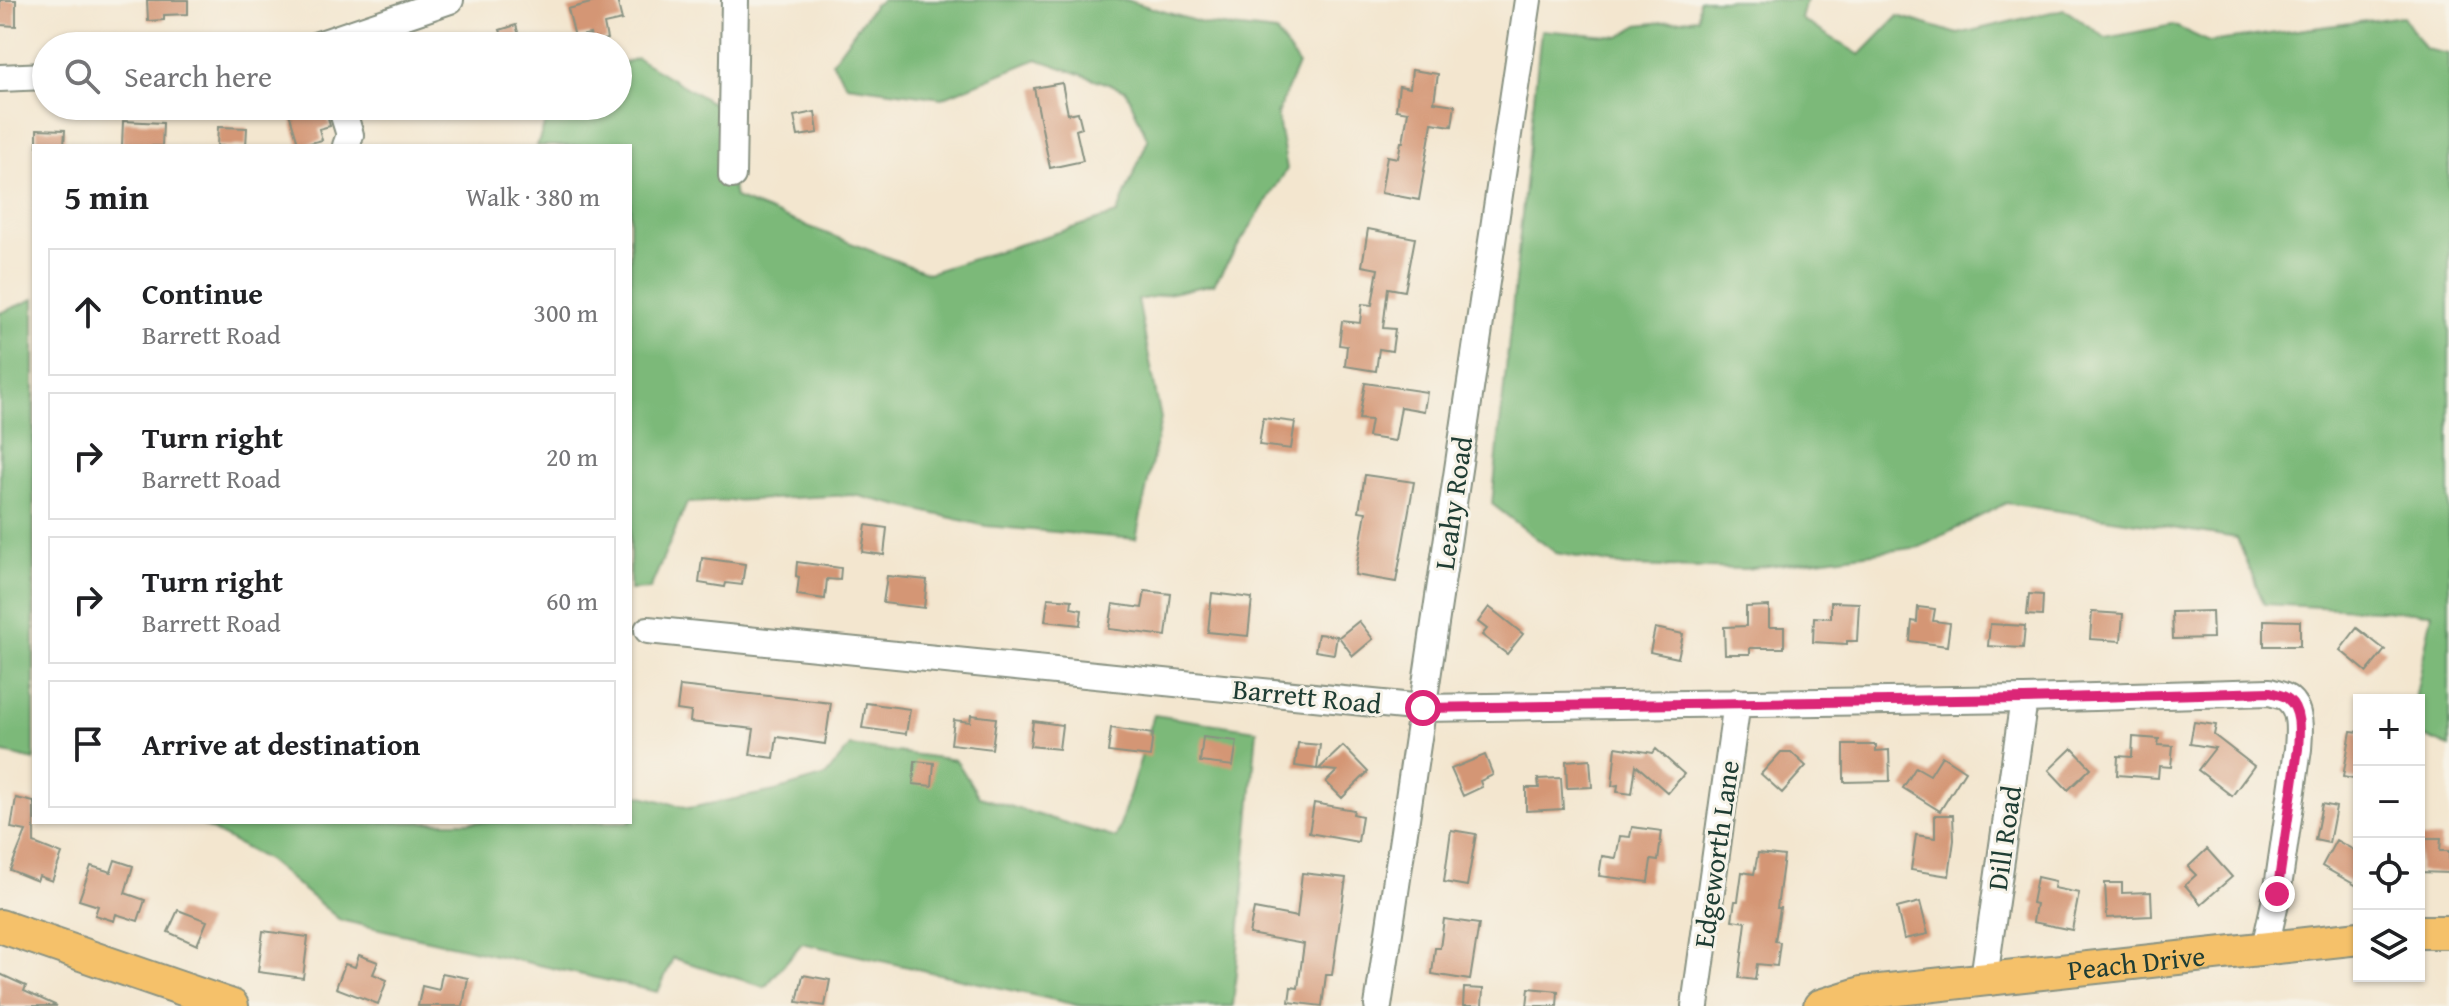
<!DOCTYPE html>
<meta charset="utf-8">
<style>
:root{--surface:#fff;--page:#f6f6f6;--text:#202124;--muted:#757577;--line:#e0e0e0}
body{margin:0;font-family:"Gentium Book Plus",serif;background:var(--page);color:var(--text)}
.controls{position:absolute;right:24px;bottom:24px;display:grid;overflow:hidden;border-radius:0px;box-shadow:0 2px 6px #0004}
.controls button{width:72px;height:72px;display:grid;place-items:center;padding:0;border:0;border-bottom:2px solid var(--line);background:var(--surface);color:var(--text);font:40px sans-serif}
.stop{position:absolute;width:24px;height:24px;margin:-18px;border:6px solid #db2777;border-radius:50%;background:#fff}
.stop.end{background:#db2777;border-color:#fff;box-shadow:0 2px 8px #0008}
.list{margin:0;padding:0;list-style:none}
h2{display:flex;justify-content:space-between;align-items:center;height:104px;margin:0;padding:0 32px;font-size:34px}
h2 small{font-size:26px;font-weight:400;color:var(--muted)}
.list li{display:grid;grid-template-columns:52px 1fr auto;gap:24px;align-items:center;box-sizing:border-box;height:128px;margin:0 16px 16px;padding:0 16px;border:2px solid var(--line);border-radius:0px}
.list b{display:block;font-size:30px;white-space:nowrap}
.list p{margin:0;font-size:26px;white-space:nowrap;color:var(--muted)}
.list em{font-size:26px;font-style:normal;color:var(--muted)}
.icon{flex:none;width:44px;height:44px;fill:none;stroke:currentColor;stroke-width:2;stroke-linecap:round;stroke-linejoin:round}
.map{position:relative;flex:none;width:2449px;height:1006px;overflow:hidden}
.search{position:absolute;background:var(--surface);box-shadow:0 2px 6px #0004;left:32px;top:32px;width:600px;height:88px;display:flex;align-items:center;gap:20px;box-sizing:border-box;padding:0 28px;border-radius:44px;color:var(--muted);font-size:30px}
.panel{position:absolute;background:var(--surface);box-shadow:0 2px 6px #0004;left:32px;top:144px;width:600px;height:680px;border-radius:0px}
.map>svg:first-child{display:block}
.forest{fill:#7cb979;stroke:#4e7b56;stroke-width:2}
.building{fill:#d49674}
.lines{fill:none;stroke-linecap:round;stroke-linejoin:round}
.minor-casing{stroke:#899282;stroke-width:30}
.major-casing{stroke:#899282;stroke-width:36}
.minor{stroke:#fff;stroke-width:26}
.major{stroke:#f5c16b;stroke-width:32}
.route{stroke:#db2777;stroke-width:10}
.labels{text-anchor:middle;stroke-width:6;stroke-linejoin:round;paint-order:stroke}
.street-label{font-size:28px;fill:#1f3d34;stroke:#f7f3e8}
</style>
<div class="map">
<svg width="2449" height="1006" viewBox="0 0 2449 1006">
<rect width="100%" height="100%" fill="#f7f3e8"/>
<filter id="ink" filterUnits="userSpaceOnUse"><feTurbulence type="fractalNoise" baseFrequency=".0125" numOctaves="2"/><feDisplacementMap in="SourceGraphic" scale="16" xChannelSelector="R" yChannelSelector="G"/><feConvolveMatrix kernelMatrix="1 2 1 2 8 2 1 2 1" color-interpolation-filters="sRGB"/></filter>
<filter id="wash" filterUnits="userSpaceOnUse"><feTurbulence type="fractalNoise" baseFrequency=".006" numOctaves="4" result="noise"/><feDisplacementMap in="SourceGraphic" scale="32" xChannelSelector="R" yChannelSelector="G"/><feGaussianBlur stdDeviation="1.8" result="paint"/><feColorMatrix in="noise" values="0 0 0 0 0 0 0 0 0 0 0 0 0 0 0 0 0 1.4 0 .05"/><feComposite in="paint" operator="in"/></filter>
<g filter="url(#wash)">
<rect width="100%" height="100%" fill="#f3e6cf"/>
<path class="forest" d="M883 0H1126L1205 24 1276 32 1298 64 1277 114 1287 169 1214 284 1138 300 1161 419 1136 539 986 526 854 495 687 503 650 589 630 590V146H537L551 106H618V65L637 58 719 107 735 198 928 273 1117 214 1148 140 1126 90 1037 59 942 98 847 85 832 62 874 5Z
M1699 0H1806L1801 19 1860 55 1898 16 1958 34 2064 9 2106 38 2173 25 2209 42 2403 16 2425 49 2449 54V747L2419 734V700H2415L2432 613 2264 604 2237 538 2006 503 1920 547 1745 569 1626 566 1556 553 1492 504 1541 30 1620 37 1638 25 1698 18Z
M34 299V760L0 752V313Z
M1154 715 1257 730 1233 1006H1081L802 943 765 987 673 958 658 992 340 920 267 860 197 822H630V793L689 808 775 791 826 776 850 746 956 760 979 797 1116 838Z"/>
<g id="blocks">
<path class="building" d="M0 0H16V26L0 25Z
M147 0H188V14L164 15V20L148 21Z
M602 0H617L622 20 604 24 607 39 592 43 590 34 575 37 568 9Z
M516 25 522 46H506L500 30Z
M1412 70 1438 74 1434 102 1455 105 1452 126 1432 123 1419 200 1381 193 1387 156 1398 158 1401 142H1403L1408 112 1396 110 1399 86 1410 88Z
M1062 83 1068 114 1078 112 1082 128 1076 130 1083 161 1050 168 1034 88Z
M287 106H325L330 126 319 129 322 140 299 146Z
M815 112 818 133 798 136 794 116Z
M123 121 163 123 162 146H122Z
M218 127 247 128 246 146H217Z
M37 129 65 130 64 146H37Z
M1368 229 1415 238 1405 291 1388 288 1383 328 1395 329 1392 351 1379 349 1376 371 1345 366 1347 346 1339 345 1342 321 1360 323 1362 304 1372 305 1378 269 1362 266Z
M1365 383 1427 392 1424 411 1401 407 1395 441 1368 437 1371 420 1359 419Z
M1263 418 1295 422 1291 449 1259 445Z
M1365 475 1414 482 1396 582 1355 575 1366 512 1359 511Z
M866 525 887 528 884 555 862 552Z
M702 558 745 564 742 585 726 583 725 587 699 583Z
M797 562 841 568 840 580 827 579 825 599 797 595 799 577 796 576Z
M887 576 927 580 924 608 883 603Z
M1145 591 1171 594 1166 636 1109 629 1113 604 1142 608Z
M1212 593 1252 598 1248 636 1208 632Z
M2029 594 2043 595 2042 616 2027 615Z
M1048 598 1072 600 1071 608 1082 610 1080 625 1045 621Z
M1831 602 1859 603 1857 641H1847V644L1813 642 1814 617 1831 618Z
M1769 606V627H1784V648H1750V654H1725L1724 627 1746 626V607Z
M1489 607 1523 634 1507 654 1482 635 1487 629 1478 622Z
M1918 607 1935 609 1933 621 1950 623 1947 646 1910 641 1912 621 1917 622Z
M2212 611 2213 638 2173 639 2172 612Z
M2092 612 2123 614 2121 641 2090 639Z
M2264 620 2300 621V646H2264Z
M1359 621 1373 639 1353 656 1339 637Z
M1990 624 2025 626 2023 648 1988 646Z
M1655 628 1683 634 1678 658 1650 652Z
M2357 628 2385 650 2367 672 2340 650Z
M1318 634 1337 636 1334 654 1315 651Z
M680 686 831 703 825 744 777 737 774 758 750 755 754 729 690 722 691 712 677 710Z
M866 703 910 709 906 734 862 728Z
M971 715 996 718 992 749 951 744 954 720 970 722Z
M1033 721 1062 725 1059 749 1030 746Z
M2194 722 2216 725 2214 735 2254 766 2232 796 2198 770 2215 748 2190 744Z
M1111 728 1153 734 1150 757 1108 752Z
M2351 731 2359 732V780L2343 777Z
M1203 737 1237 741 1233 766 1200 762Z
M2133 737 2159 739 2158 745 2173 746 2171 767 2159 766 2158 778 2117 775 2118 756 2132 757Z
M1298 743 1320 745 1317 769 1295 766Z
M1844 745H1876V751L1889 750 1890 781 1844 782Z
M1343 746 1368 772 1342 798 1326 782 1337 771 1319 769Z
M1616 747 1653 753 1656 749 1684 774 1668 793 1636 765 1632 794 1617 792 1618 785 1612 786Z
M2072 748 2091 768 2068 790 2049 770Z
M1781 752H1791L1806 766 1782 793 1761 774Z
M1485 755 1493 775 1480 781 1482 787 1463 796 1451 769Z
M1942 756 1965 771 1940 811 1903 788 1916 767 1930 775Z
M1590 759 1592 787 1567 788 1566 761Z
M915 761 934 763 932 786 913 784Z
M1561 778 1563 809 1526 811V788H1539L1538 779Z
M16 798 34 802V843L62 854 52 881 39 876 37 881 10 870 26 831 11 828Z
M1314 803 1354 810 1353 814 1362 816 1358 842 1309 833Z
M2322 804 2336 807 2329 843 2315 840Z
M1935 815H1953L1954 840 1949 876 1911 870 1916 835 1935 838Z
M1632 827 1662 831 1658 861 1651 860 1648 882 1599 876 1602 856 1616 858 1620 836 1630 837Z
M1451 830 1476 834 1467 886 1444 882Z
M2419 838H2441L2440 851H2449V873L2419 872Z
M2336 840 2359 853V887L2322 866Z
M2207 849 2232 877 2201 904 2185 885 2196 875 2188 867Z
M1758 853 1784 856 1777 908H1780L1775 941 1780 942 1777 966 1757 964 1755 980 1739 978 1746 922 1732 920 1735 901H1738L1742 872 1754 874Z
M115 860 133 866 125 893 145 900 138 921 116 914 114 921 95 915 98 906 79 900 91 866 111 872Z
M1302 873 1346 878 1332 975H1326L1322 1006 1289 1002 1291 987 1298 988 1304 944 1249 934 1254 909 1297 917Z
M2037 877 2055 881 2054 888 2079 893 2072 930 2033 922 2036 904 2032 903Z
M2105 883H2122V893L2151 892 2152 916 2107 918Z
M1920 902 1928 934 1904 939 1897 908Z
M178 910 207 921 197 945 168 932Z
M1444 919 1479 924 1470 980 1432 974 1435 948H1440Z
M263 931 308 937 303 978 258 972Z
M359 955 378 962 373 974 387 980 378 1004 336 988 345 964 355 967Z
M442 973 468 978 463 1006H418L422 986 439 990Z
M0 974 26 986 24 991 57 1006H0Z
M803 975 830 980 825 1006 797 1002Z
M1464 988 1483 989 1482 1006H1463Z
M1529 988 1558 991 1557 1006H1527Z"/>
</g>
</g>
<g filter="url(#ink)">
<use href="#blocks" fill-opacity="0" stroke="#899282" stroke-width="2"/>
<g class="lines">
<defs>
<path id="minor" d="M315 46 450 0
M0 78 46 76
M341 106 350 135 346 146
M732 175 735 0
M648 630 1423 708 2024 699 2270 692C2275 694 2284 695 2288 699 2302 710 2299 734 2298 749L2277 894 2265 947
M1984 978 2024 699
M1378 1006 1528 0
M1695 1006 1737 702"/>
<g id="major">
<path d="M0 926 232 1006"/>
<path d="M2419 932H2449"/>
<path id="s1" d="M1820 1006 1862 993 2359 938"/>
</g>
</defs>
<use href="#minor" class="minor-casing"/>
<use href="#major" class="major-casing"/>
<use href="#minor" class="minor"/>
<use href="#major" class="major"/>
</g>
</g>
<g class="lines" filter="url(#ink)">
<path class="route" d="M1423 708 2024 699 2270 692C2275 694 2284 695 2288 699 2302 710 2299 734 2298 749L2277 894"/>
</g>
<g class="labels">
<g class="street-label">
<text transform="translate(1453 503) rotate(-82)" y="10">Leahy Road</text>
<text transform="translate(1307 696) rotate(6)" y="10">Barrett Road</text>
<text transform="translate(2004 838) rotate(-82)" y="10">Dill Road</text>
<text transform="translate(1716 854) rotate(-82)" y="10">Edgeworth Lane</text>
<text dy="10" stroke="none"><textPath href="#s1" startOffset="320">Peach Drive</textPath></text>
</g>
</g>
</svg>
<div class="controls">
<button>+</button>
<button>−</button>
<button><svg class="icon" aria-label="locate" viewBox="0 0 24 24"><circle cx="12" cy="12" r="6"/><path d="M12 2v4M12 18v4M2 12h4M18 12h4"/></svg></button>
<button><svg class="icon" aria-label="layers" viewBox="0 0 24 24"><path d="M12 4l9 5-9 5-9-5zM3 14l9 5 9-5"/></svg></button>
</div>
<div class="stop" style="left:1423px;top:708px"></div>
<div class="stop end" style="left:2277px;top:894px"></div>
<div class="search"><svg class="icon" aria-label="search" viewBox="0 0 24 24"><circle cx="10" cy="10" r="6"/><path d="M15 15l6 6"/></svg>Search here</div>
<section class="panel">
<h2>5 min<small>Walk · 380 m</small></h2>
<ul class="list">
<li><svg class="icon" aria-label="ahead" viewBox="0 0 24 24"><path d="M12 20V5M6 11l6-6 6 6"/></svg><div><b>Continue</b><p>Barrett Road</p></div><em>300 m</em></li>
<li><svg class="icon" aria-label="right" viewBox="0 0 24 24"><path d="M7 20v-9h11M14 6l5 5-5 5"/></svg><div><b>Turn right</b><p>Barrett Road</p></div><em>20 m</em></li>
<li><svg class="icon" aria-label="right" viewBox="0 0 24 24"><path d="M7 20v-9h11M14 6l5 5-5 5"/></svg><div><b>Turn right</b><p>Barrett Road</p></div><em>60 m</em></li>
<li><svg class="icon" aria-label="arrive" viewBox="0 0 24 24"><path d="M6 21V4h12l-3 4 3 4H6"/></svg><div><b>Arrive at destination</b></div></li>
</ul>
</section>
</div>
